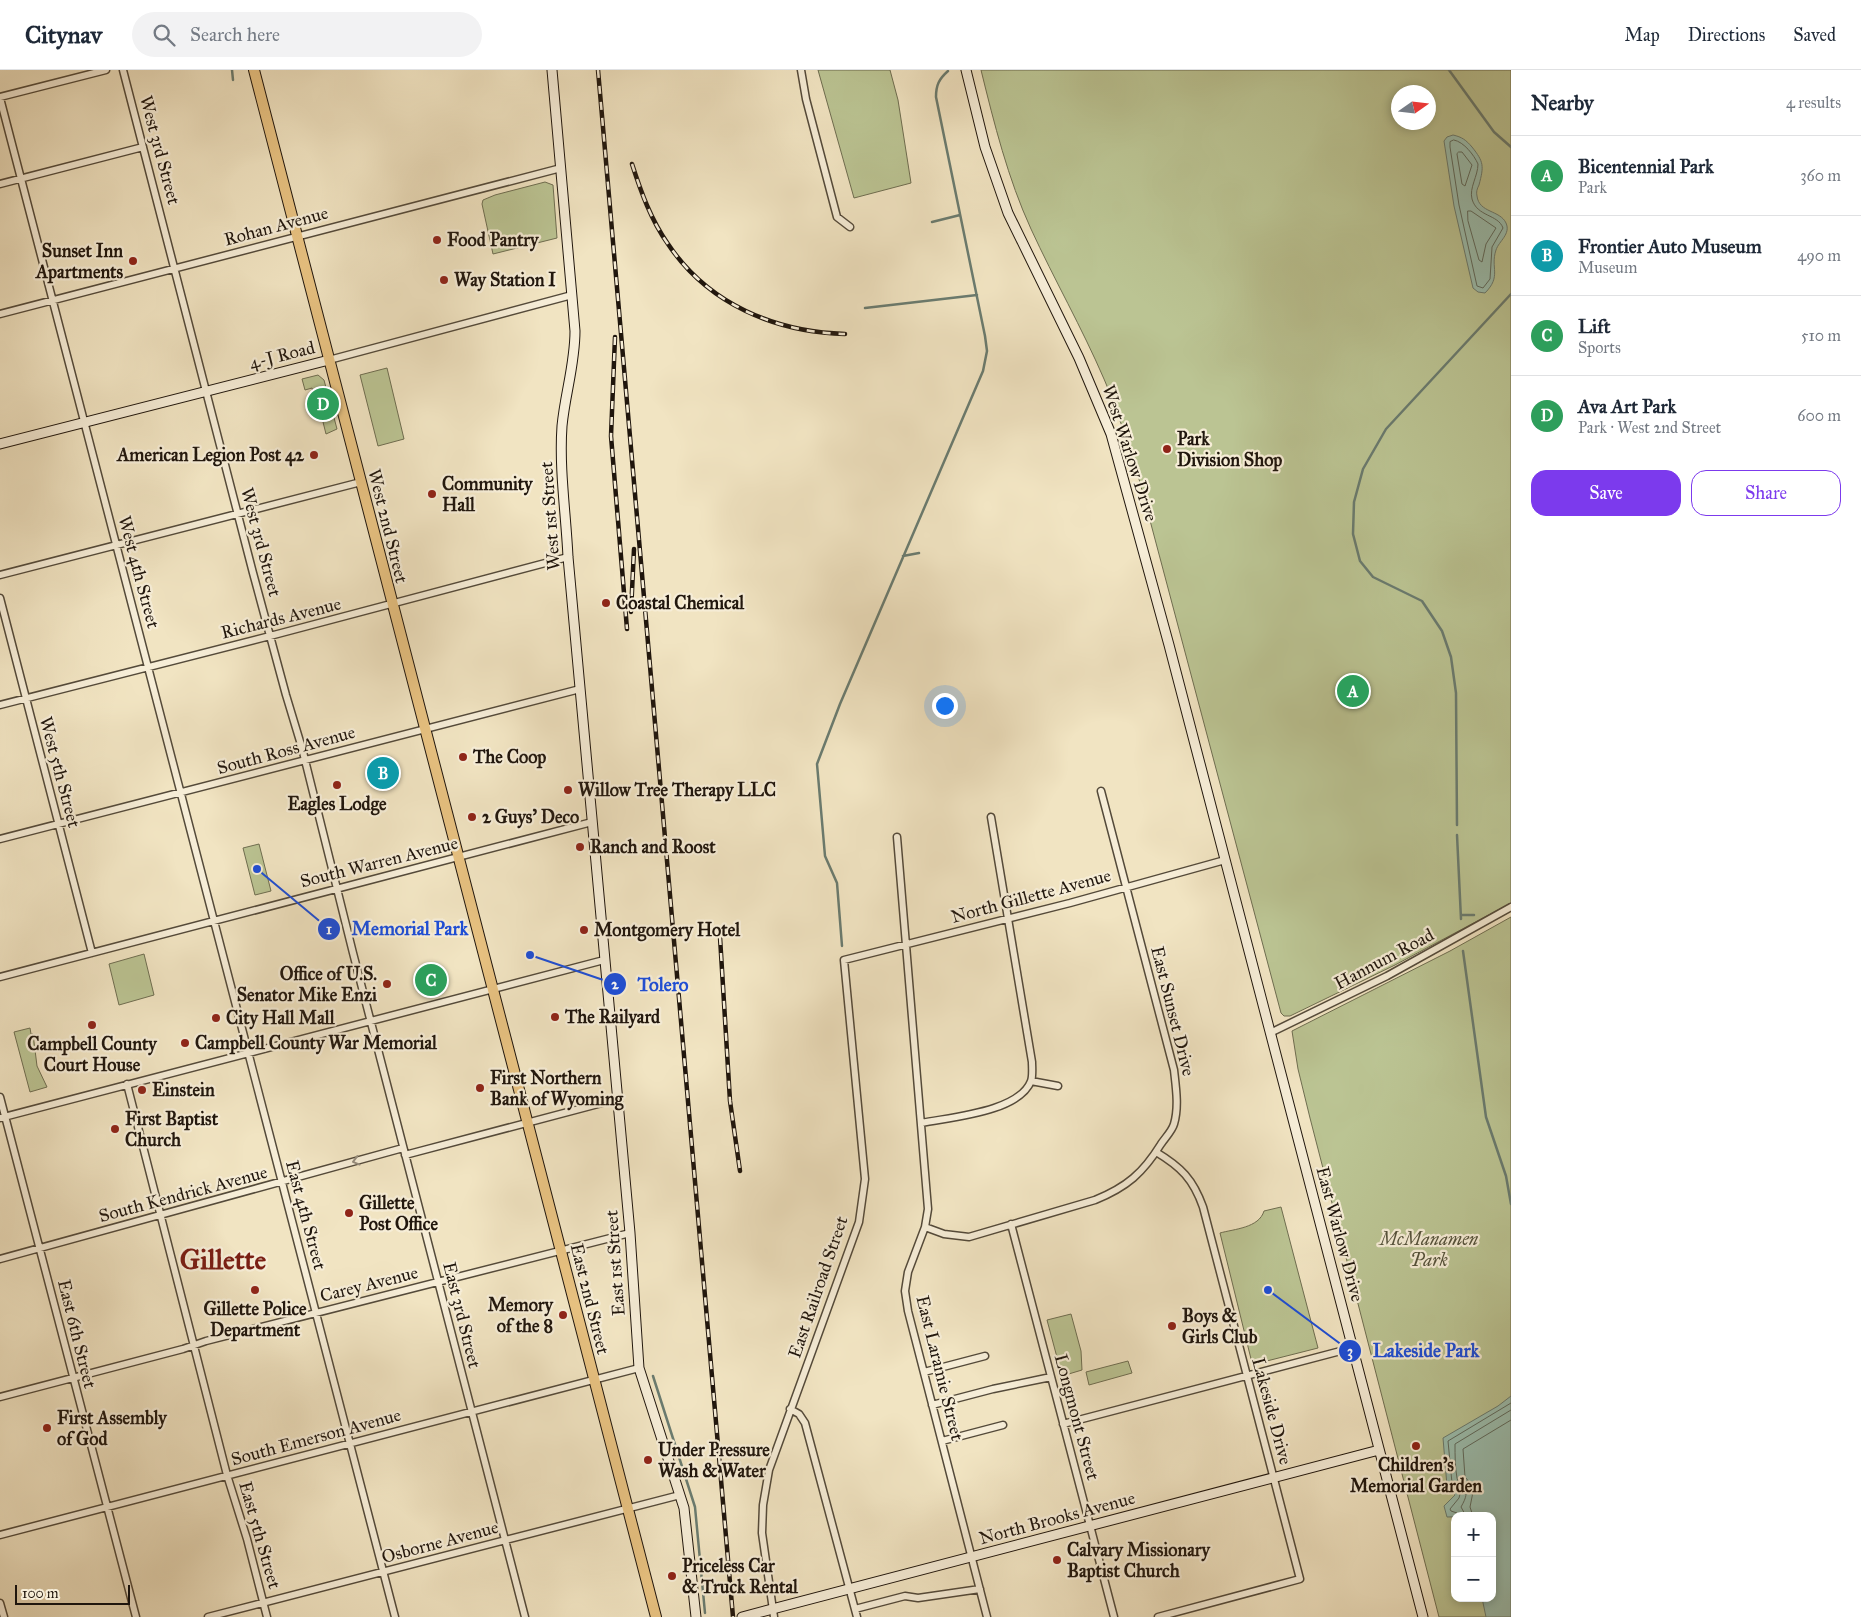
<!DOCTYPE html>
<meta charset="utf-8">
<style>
:root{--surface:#fff;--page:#f2f2f3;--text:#1f2937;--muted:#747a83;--line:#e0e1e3;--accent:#7c3aed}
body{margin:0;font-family:"IM FELL Great Primer",serif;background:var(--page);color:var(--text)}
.controls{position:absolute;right:15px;bottom:15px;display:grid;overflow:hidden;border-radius:10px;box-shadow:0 2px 8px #0003}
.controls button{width:45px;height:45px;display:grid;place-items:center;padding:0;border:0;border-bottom:1px solid var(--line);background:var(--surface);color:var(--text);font:25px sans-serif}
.compass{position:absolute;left:1391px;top:15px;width:45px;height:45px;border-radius:50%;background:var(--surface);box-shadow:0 2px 8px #0003;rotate:76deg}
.scale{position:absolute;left:15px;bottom:12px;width:115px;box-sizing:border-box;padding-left:5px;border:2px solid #20160d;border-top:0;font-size:14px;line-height:18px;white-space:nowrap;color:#20160d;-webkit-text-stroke:4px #f6edd7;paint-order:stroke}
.you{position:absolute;left:944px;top:635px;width:18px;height:18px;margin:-12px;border:4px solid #fff;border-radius:50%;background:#1a73e8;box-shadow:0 0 0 8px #1a73e833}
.badge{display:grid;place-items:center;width:32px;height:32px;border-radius:50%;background:var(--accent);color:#fff;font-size:16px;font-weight:700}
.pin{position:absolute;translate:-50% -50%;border:2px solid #fff;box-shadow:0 1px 5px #0006}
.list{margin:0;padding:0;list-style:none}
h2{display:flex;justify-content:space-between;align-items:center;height:65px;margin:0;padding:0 20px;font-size:21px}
h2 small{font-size:16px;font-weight:400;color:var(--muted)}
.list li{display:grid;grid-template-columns:32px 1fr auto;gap:15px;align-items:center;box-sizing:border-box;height:80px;padding:0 20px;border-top:1px solid var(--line)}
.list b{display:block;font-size:19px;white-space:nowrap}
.list p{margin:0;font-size:16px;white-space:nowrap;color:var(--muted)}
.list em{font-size:16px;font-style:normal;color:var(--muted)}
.actions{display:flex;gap:10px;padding:15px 20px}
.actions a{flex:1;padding:11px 0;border:1px solid var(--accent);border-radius:15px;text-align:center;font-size:18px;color:var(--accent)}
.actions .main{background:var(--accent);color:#fff}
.icon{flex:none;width:28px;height:28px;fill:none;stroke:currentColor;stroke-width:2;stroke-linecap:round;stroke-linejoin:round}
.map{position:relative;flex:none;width:1511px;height:1547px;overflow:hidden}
header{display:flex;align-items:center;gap:30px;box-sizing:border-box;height:70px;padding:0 25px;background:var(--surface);border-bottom:1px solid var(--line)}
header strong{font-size:24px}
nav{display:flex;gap:28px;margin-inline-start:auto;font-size:18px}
.search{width:350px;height:45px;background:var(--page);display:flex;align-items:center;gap:12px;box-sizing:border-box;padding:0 18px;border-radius:28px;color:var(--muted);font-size:19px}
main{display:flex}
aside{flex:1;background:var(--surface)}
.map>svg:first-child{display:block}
.green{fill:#bbc493;stroke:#6e6d50;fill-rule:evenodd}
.water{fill:#9bbfb0;stroke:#6a7b6f}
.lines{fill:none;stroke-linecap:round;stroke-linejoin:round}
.shore{stroke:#5e6a5e;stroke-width:1}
.stream{stroke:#6a7b6f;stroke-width:2.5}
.street-casing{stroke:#544a3a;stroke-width:9}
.secondary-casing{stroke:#20160d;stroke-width:11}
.primary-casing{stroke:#20160d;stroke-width:12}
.street{stroke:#f6edd7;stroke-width:6}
.secondary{stroke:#f6edd7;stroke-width:9}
.primary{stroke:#e8c281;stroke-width:10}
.rail-casing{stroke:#20160d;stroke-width:4.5}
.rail{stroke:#f6edd7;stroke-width:2.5;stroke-dasharray:8;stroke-linecap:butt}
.oneway{stroke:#968c7c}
.poi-dot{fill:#8f2418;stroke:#f6edd7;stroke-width:2}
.labels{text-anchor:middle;stroke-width:4.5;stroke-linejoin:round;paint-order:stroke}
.street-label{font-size:18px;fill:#20160d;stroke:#f6edd7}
.poi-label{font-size:18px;font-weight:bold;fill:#20160d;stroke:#f6edd7;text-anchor:start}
.park-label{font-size:18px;font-style:italic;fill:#56533c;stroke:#f6edd7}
.town-label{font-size:28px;font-weight:bold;fill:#7a1f14;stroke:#f6edd7}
.leader{fill:none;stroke:#1d4ed8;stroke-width:2}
.callout-dot{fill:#1d4ed8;stroke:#f6edd7;stroke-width:2}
.mark-label{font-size:15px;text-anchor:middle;font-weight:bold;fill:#fff}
.callout-label{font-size:19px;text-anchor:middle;font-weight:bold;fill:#1d4ed8;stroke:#f6edd7;stroke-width:4.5;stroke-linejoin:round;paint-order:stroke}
</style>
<header>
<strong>Citynav</strong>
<div class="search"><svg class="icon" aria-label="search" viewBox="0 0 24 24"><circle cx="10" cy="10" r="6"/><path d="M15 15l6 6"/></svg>Search here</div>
<nav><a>Map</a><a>Directions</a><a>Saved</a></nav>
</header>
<main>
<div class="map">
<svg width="1511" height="1547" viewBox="0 0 1511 1547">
<rect width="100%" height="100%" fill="#f1e4c2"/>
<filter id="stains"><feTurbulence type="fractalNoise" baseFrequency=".004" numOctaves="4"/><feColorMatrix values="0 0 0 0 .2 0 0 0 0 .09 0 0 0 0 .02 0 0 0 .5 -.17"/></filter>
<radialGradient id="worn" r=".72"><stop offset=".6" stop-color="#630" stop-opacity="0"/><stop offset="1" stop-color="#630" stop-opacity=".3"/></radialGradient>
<path class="green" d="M818 0H890L898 30 911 113 854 128Z
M981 0H1511V833L1395 895 1290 946H1284L1281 943 1139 409C1128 375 1118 341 1104 309 1082 258 1054 209 1031 159 1008 109 994 53 981 0ZM1398 22H1428V52H1398Z
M545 112 553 115 557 168 493 184 482 134 483 130 495 125Z
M387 298 404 369 378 376 360 305Z
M318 305 324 310 337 359 326 364 322 348H320L312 318 305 320 302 309Z
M259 774 271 821 255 825 243 778Z
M1511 847V1547H1439L1310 1048 1298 999 1292 961 1450 881ZM1455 1446H1492V1528H1455Z
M144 884 154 925 119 935 109 894Z
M30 958 31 964H33L37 996 47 1017 30 1022 14 962Z
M1281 1137 1318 1278 1255 1294 1252 1293 1220 1163C1234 1159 1259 1158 1264 1141Z
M1071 1244 1081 1281 1082 1300 1062 1306 1047 1250Z
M1128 1291 1132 1303 1089 1315 1086 1302Z"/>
<path class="water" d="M1453 65C1462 67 1466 70 1472 77 1484 92 1484 96 1479 115 1477 119 1476 122 1477 126 1479 143 1500 140 1506 153 1511 164 1499 171 1496 180 1490 198 1502 206 1485 223L1478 222 1473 218 1454 136 1444 71 1447 67Z
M1511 1326V1547H1486L1482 1528H1492V1446L1447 1447 1444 1436 1455 1425 1447 1416 1443 1368 1498 1336Z"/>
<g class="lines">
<path class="shore" d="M1454 70C1464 72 1474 85 1478 94 1478 106 1469 118 1472 129 1477 147 1498 144 1503 158L1492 177 1490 209 1483 218 1477 216 1459 135 1450 77V72Z
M1459 82H1462L1472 95 1465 116 1462 114 1457 84Z
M1468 141H1471L1496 158 1486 174 1482 192 1479 190 1468 151Z
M1459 1446 1457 1443 1451 1441 1450 1439 1459 1428 1460 1424 1452 1413 1448 1371 1511 1333
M1466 1446 1461 1437C1473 1416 1460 1422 1457 1408 1455 1397 1455 1385 1455 1374L1511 1340
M1473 1446 1470 1437 1473 1422 1471 1414 1465 1407 1463 1379 1511 1350"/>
<path class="stream" d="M232 0 233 10
M1449 0 1494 62 1511 77
M932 152 960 145
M865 238 977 225
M903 486 919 483
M1457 755 1456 623 1451 587 1442 561 1422 531 1373 507 1360 491 1353 464 1354 432 1363 399 1386 359 1511 224
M1457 765 1461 849
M1461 845H1474
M842 876 837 813 825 786 817 694 840 634 983 301 987 281 985 266 936 27C936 15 939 9 948 1
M1463 881 1486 1047 1506 1106 1511 1134
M653 1306 695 1437 705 1543"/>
<defs>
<path id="street" d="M123 0 253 503 286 625 302 678 353 883 525 1547
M801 0 806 29 837 147 850 157
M0 27 106 0
M0 28 395 1547
M0 114 143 77
M0 244 561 98
M329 290 572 225
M0 505 361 412
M0 528 92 883
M0 635 270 566 568 487
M897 767 928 1139 925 1157 908 1202 905 1221 908 1241 987 1547
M0 769 580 619
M0 907 592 752
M1270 963 1387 906 1511 837
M1031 1011 1058 1016
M127 1014 227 1405 247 1469 267 1547
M0 1027 136 1547
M0 1048 604 890
M922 1053C951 1047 1019 1042 1031 1011 1033 1006 1032 997 1032 992L991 747
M1156 1082C1181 1097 1193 1109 1203 1137L1300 1509 1158 1547
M405 1085 617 1029
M1011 1154 1114 1547
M925 1157 944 1164 969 1167 1095 1130C1127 1117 1143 1103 1161 1074 1165 1068 1172 1061 1174 1054 1179 1037 1176 1018 1174 1000L1101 721
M0 1189 403 1078
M924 1302 985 1286
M0 1327 183 1279 206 1271 630 1163
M932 1335 993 1319 1051 1307
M790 1339 799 1344 805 1353 857 1547
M1063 1354 1352 1278
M942 1371 1003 1355
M0 1465 639 1298
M0 1533 4 1547
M855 1539 905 1526 918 1528 980 1519
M208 1547 680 1425
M774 1547 762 1463 763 1435 769 1400 859 1152 865 1109 844 890 1070 833 1225 790"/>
<path id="secondary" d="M552 0 575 261C575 294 565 324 562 356 559 399 566 444 568 487L630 1163 639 1298 684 1438 696 1547
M966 0 985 77 1008 143 1079 288 1111 364 1169 575 1423 1547
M0 374 329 290
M742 1547 1379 1380"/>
<path id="primary" d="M254 0 656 1547"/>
</defs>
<use href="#street" class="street-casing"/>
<use href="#secondary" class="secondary-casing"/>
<use href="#primary" class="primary-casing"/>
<use href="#street" class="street"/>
<use href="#secondary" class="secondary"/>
<use href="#primary" class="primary"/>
<defs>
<path id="rail" d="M598 0 733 1547
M632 94C641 122 651 150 668 174 708 234 775 262 845 264
M615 267 611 366 627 559
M631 542 634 479
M720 867 730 1031 740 1101"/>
</defs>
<use href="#rail" class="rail-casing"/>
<use href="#rail" class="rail"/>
</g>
<defs><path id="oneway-chevron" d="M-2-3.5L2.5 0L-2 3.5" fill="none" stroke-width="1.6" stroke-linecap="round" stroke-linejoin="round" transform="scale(1.25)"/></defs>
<use class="oneway" href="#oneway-chevron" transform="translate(356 1091) rotate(165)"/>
<g class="poi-dot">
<circle cx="437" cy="170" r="5"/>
<circle cx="133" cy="191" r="5"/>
<circle cx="444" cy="210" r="5"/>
<circle cx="1167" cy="379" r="5"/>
<circle cx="314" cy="385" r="5"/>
<circle cx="432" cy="424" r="5"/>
<circle cx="606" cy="533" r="5"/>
<circle cx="463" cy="687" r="5"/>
<circle cx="337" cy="715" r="5"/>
<circle cx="568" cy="720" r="5"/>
<circle cx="472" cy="747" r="5"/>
<circle cx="580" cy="777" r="5"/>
<circle cx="584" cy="860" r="5"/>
<circle cx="387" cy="914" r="5"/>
<circle cx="555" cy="947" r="5"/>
<circle cx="216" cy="948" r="5"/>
<circle cx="92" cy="955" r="5"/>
<circle cx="185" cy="973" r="5"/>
<circle cx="480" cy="1018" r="5"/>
<circle cx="142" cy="1020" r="5"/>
<circle cx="115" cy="1059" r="5"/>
<circle cx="349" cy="1143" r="5"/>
<circle cx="255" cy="1220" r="5"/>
<circle cx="563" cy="1245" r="5"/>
<circle cx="1172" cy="1256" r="5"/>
<circle cx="47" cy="1358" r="5"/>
<circle cx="1416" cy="1376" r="5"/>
<circle cx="648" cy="1390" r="5"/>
<circle cx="1057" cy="1490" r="5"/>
<circle cx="672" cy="1506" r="5"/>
</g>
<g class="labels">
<g class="street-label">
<text transform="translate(160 80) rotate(75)" y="6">West 3rd Street</text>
<text transform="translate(276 156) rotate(-15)" y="6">Rohan Avenue</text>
<text transform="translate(282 285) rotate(-14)" y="6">4-J Road</text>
<text transform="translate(1130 383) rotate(72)" y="6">West Warlow Drive</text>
<text transform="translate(550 446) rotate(-94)" y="6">West 1st Street</text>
<text transform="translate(388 456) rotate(76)" y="6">West 2nd Street</text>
<text transform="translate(261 472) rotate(75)" y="6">West 3rd Street</text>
<text transform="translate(139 502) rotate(75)" y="6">West 4th Street</text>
<text transform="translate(281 548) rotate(-14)" y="6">Richards Avenue</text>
<text transform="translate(286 680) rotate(-15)" y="6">South Ross Avenue</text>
<text transform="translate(60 702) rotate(75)" y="6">West 5th Street</text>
<text transform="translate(379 792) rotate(-14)" y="6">South Warren Avenue</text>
<text transform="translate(1031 826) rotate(-15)" y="6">North Gillette Avenue</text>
<text transform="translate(1384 889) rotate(-28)" y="6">Hannum Road</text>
<text transform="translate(1173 941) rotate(76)" y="6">East Sunset Drive</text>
<text transform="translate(183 1124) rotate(-15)" y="6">South Kendrick Avenue</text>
<text transform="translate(306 1145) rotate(75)" y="6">East 4th Street</text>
<text transform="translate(1340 1164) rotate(75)" y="6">East Warlow Drive</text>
<text transform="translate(615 1193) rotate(-94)" y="6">East 1st Street</text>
<text transform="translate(369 1214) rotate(-14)" y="6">Carey Avenue</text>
<text transform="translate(818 1217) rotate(-71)" y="6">East Railroad Street</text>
<text transform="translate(590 1229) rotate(76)" y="6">East 2nd Street</text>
<text transform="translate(462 1245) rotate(76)" y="6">East 3rd Street</text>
<text transform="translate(77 1264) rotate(76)" y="6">East 6th Street</text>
<text transform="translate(940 1298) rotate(76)" y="6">East Laramie Street</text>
<text transform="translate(1272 1341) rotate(75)" y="6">Lakeside Drive</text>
<text transform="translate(1077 1347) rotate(75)" y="6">Longmont Street</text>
<text transform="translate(316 1367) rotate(-15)" y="6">South Emerson Avenue</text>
<text transform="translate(1057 1448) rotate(-15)" y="6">North Brooks Avenue</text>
<text transform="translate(260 1465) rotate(74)" y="6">East 5th Street</text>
<text transform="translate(440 1472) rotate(-15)" y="6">Osborne Avenue</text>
</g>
<g class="poi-label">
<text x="447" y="176">Food Pantry</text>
<text x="123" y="187" text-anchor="end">Sunset Inn<tspan x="123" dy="21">Apartments</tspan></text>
<text x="454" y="216">Way Station I</text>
<text x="1177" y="375">Park<tspan x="1177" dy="21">Division Shop</tspan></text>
<text x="304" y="391" text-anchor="end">American Legion Post 42</text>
<text x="442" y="420">Community<tspan x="442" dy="21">Hall</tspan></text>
<text x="616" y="539">Coastal Chemical</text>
<text x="473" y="693">The Coop</text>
<text x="578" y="726">Willow Tree Therapy LLC</text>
<text x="337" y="740" text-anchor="middle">Eagles Lodge</text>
<text x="482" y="753">2 Guys' Deco</text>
<text x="590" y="783">Ranch and Roost</text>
<text x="594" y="866">Montgomery Hotel</text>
<text x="377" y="910" text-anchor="end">Office of U.S.<tspan x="377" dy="21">Senator Mike Enzi</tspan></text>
<text x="565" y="953">The Railyard</text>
<text x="226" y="954">City Hall Mall</text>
<text x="195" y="979">Campbell County War Memorial</text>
<text x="92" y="980" text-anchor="middle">Campbell County<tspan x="92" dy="21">Court House</tspan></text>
<text x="490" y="1014">First Northern<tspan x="490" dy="21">Bank of Wyoming</tspan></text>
<text x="152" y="1026">Einstein</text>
<text x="125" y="1055">First Baptist<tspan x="125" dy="21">Church</tspan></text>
<text x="359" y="1139">Gillette<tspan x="359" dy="21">Post Office</tspan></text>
<text x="553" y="1241" text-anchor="end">Memory<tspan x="553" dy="21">of the 8</tspan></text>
<text x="255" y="1245" text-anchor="middle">Gillette Police<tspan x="255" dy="21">Department</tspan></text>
<text x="1182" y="1252">Boys &amp;<tspan x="1182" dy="21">Girls Club</tspan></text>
<text x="57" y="1354">First Assembly<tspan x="57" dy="21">of God</tspan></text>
<text x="658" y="1386">Under Pressure<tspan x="658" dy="21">Wash &amp; Water</tspan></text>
<text x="1416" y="1401" text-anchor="middle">Children's<tspan x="1416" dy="21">Memorial Garden</tspan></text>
<text x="1067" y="1486">Calvary Missionary<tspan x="1067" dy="21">Baptist Church</tspan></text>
<text x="682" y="1502">Priceless Car<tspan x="682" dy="21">&amp; Truck Rental</tspan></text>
</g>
<g class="park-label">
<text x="1429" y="1175">McManamen<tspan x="1429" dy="21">Park</tspan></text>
</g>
<g class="town-label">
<text x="223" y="1199">Gillette</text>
</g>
</g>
<path class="leader" d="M257 799L329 859M530 885L615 914M1268 1220L1350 1281"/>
<g class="callout-dot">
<circle cx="257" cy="799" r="5"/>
<circle cx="530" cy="885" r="5"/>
<circle cx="1268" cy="1220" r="5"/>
<circle cx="329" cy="859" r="12"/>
<circle cx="615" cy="914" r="12"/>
<circle cx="1350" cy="1281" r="12"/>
</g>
<g class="mark-label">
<text x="329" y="864">1</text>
<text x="615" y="919">2</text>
<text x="1350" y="1286">3</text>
</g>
<g class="callout-label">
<text x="410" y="865">Memorial Park</text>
<text x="663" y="921">Tolero</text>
<text x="1426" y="1287">Lakeside Park</text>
</g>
<rect width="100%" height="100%" filter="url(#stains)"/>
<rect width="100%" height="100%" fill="url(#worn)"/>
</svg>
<div class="controls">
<button>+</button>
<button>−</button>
</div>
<svg class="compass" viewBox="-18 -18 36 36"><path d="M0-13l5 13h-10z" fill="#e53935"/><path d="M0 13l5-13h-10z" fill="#747a83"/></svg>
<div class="scale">100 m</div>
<div class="you"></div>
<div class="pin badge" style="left:1353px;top:621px;background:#2e9e5b">A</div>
<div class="pin badge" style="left:383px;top:703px;background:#0f9aa8">B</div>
<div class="pin badge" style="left:431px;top:910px;background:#2e9e5b">C</div>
<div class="pin badge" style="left:323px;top:334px;background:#2e9e5b">D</div>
</div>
<aside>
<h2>Nearby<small>4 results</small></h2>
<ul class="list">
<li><span class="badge" style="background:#2e9e5b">A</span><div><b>Bicentennial Park</b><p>Park</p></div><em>360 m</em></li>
<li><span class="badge" style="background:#0f9aa8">B</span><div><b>Frontier Auto Museum</b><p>Museum</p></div><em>490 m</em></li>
<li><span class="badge" style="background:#2e9e5b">C</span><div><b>Lift</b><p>Sports</p></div><em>510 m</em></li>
<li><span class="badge" style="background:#2e9e5b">D</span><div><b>Ava Art Park</b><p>Park · West 2nd Street</p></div><em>600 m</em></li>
</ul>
<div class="actions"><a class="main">Save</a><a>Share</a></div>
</aside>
</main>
